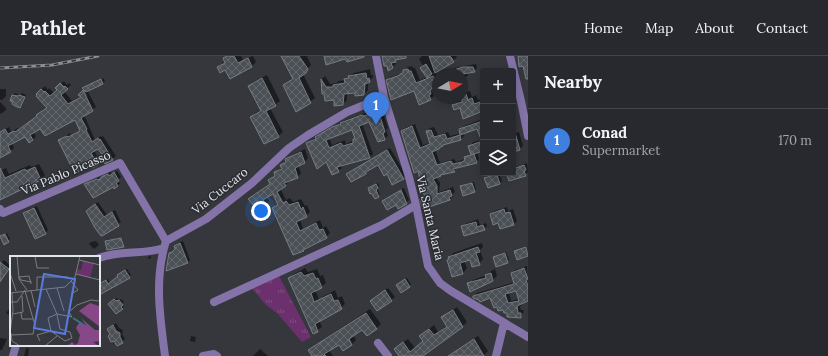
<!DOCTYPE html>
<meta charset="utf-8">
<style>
:root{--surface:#28292e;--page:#303136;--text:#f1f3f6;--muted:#a5a6aa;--line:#44454a;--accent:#a0c92b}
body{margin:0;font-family:Lora,serif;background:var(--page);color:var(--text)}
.controls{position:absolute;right:12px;top:12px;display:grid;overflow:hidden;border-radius:4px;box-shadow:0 2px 10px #0003}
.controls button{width:36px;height:36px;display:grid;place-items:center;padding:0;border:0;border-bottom:1px solid var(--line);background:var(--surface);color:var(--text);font:20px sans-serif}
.compass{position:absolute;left:432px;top:12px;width:36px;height:36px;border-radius:50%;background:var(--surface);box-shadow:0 2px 10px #0003;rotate:80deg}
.you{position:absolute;left:261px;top:155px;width:14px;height:14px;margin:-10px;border:3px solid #fff;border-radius:50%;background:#1a73e8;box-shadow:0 0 0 6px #1a73e833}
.badge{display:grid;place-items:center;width:26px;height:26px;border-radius:50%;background:var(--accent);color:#fff;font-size:13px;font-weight:700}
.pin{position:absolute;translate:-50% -33px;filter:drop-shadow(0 1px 2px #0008)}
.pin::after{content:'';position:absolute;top:21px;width:14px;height:12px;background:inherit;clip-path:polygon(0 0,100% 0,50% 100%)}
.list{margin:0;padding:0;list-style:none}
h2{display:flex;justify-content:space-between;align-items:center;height:52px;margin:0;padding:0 16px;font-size:17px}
h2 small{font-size:13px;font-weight:400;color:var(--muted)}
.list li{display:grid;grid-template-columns:26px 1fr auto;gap:12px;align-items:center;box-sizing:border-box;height:64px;padding:0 16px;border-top:1px solid var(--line)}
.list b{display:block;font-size:15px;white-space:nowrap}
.list p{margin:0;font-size:13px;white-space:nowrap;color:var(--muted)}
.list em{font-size:13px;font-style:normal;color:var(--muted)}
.icon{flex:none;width:22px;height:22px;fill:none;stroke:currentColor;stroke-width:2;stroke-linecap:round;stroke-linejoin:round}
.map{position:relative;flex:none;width:528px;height:300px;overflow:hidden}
header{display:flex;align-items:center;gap:24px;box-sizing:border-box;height:56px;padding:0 20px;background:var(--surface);border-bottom:1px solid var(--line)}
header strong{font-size:19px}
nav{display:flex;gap:22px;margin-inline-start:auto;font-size:14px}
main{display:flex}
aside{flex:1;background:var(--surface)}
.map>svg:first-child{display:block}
.grass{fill:url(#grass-tufts)}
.shadow{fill:#0007;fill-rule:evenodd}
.building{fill:url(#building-cross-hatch);stroke:#767d82;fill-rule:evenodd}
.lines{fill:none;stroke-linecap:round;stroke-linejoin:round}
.minor{stroke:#8373a8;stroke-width:8}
.rail-casing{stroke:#8c8e93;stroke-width:3}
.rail{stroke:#2a2d33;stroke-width:1.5;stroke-dasharray:4.5;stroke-linecap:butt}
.labels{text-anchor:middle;stroke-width:3;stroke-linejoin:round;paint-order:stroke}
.street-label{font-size:12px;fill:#e4e5e9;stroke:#2a2d33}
.inset-river{fill:none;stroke:#317986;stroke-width:2}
.inset-road{fill:none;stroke:#7b7d82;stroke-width:1}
.view{fill:#597bdd;fill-opacity:0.15;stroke:#597bdd;stroke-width:2}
.inset-edge{fill:none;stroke:#e4e5e9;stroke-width:2}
</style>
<header>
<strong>Pathlet</strong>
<nav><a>Home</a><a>Map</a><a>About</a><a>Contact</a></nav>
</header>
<main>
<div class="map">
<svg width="528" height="300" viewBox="0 0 528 300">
<defs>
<pattern id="grass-tufts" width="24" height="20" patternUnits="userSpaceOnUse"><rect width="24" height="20" fill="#6b306d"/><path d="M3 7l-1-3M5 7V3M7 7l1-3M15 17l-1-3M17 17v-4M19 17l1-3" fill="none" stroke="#804e82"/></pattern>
<pattern id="building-cross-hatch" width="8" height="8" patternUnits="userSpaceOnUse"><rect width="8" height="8" fill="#4a5055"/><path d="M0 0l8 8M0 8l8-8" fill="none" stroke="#64696d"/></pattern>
</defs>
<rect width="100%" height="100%" fill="#35373d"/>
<path class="grass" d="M279 220 311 281 302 286 278 258 265 248 252 232Z"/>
<path class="shadow" d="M226 0H241L243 4 253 0 256 6 252 10 230 22 225 13 218 11 225 5 224 2Z
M282 0H307L311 9 303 18 315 42 310 46 284 29 293 22Z
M382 0H403L395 5 396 8 392 11 387 9Z
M422 0H456L457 1 453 5 431 18 438 17V28L433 31 434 33 432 35 434 40 430 43 414 34 387 24 391 21 403 17 408 11 412 10 413 12H415L420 24 427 21 421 12 423 10 419 3Z
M476 8 477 12 474 15 468 16 469 18 466 21 462 22V18H452L451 15 454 12Z
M370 13 371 19H373V21L368 26V34L364 38 356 36 347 37V44L343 48 325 37H323L322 23 325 20 330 28 337 27 338 25 346 24 350 19 354 17Z
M443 15 445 18H441L440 16Z
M267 19 280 45 270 52 283 76 278 80 251 61 255 57 261 54 249 30 253 26Z
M103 22 105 25 103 27 87 34 96 51 84 59 95 84 101 80 102 81 103 80 116 100 112 103 104 101 99 91 94 94 100 105 97 108 60 84 70 77 71 79 81 74 76 63 40 72 33 76 36 80 33 84 25 80 12 87 14 92 11 95 1 100 0 97V76L9 71 11 76 18 72V73L38 60 41 56 48 51 37 38 45 30 48 34 49 32 54 37 58 34 57 32 64 25 67 29 69 27 71 29 64 35 72 45 84 38 88 41 83 32Z
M0 33H6V40L2 44H0Z
M470 35 472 41 476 39 478 44 483 43V54L453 49 457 45 462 43V40L466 36Z
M15 37 20 39 22 37 26 39 20 51 13 39Z
M0 46 6 52V54L1 58 0 57Z
M382 54 388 72 386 74 388 80 384 83 370 65 362 67 373 98 370 101 340 109 342 112 338 115 307 87 320 78 345 64 366 57 368 58ZM352 73 355 82 354 84 346 88 345 84 332 89 329 81Z
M483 63V94L477 96 479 103 476 106 457 111V112L454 115 442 118 436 121 440 127 439 136 453 131 455 136 452 138 453 140 450 143H422L425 140 423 132 427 128 425 120 419 114 402 75 405 72 415 68 423 89 430 87 427 75 430 72 434 71 438 79 448 76 450 80 461 77 460 74 464 70ZM478 72 482 84 473 86 470 90 472 97 465 101 466 103 456 106 454 103 440 107 435 93 445 87 461 83 464 80 463 77Z
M519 76 523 90 519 93 513 95V78Z
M390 92 406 119 403 122 387 117 378 107 366 117 350 116Z
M305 93 308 102 305 106 298 109 301 117 298 121 288 124 289 126 280 132 286 144 290 142 293 146 301 143 305 150 307 149 310 156 306 160 300 163 303 173 320 164 323 172 326 170 330 177 326 181 306 191 303 194 294 197 274 153 279 148 273 136 266 141 269 145 265 149 249 143 271 127 269 124 276 119 275 117 282 111 281 109 290 100Z
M527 107 528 116 525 119 507 117H513V112Z
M39 108 45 119 40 124 0 142V115L6 112 9 118 30 109 31 111Z
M117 115 121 121 118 124 120 127 118 130 85 128 88 126 100 121 101 123 107 118 111 116 112 118Z
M499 118 502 125 500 127 488 131 486 122 487 120Z
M474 126 476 134 474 135 461 131 463 129Z
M378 127 379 130 377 132 380 138 378 140 371 131Z
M404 132 409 144 406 147 396 148 383 145Z
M98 146 107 159 115 154 121 166 101 179 87 155Z
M37 150 48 174 45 177 24 158 27 154Z
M507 151 508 155 513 153 517 165 514 168 499 166 491 158 494 155Z
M478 163 480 169 486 167 487 170 484 173 462 170 465 168Z
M7 177 10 183 8 185 1 181Z
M122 182 124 190 107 193 106 184Z
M96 185 99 189 94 193 89 188 91 186Z
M183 185 190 204 188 207 170 197 175 194V190L178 187Z
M482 187 483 191 480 194 483 203 479 208 470 203 464 205 467 212 463 217 453 220 448 204 449 201 453 197Z
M527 190 528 199 518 202 516 195Z
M506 196 509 204 507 206 494 202Z
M151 200V202L148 203V201Z
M4 204 11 210 0 226V208Z
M527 210 528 244 524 246 520 251 521 254H524L523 257 520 261 508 256 491 241 474 240 477 237 515 226 512 217 515 214ZM516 234 519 243 511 245 509 236Z
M305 212 308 216 317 213 320 220 323 219 326 227 321 231 315 234 319 243 335 234 338 242 342 240 345 248 341 252 319 264 322 271 313 277 289 222 294 218Z
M127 213 131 219 129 221 99 237V228L108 223 110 227 119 220 120 217Z
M495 213 497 220 493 224 469 228 473 224 487 219 491 215Z
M407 222 411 228 409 230 399 227Z
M388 232 395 241 378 254 371 245Z
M117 242 119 244 121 243 124 246 122 248 124 251 122 253 111 246Z
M11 251V260L6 257Z
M457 251 467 266 463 270 421 300H400L399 289 408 283 415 292 424 285 425 276 434 269 438 276 447 270 443 261Z
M370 253 381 268 376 273H362L353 279 356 284 352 288 343 293 340 287 329 294 333 300H313L310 294 314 290Z
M116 267 119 272 123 274 122 278 125 283 122 286 111 278 108 273Z
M191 280 196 281 195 286 190 285Z
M478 280 488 295 483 300H447Z
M0 282 7 283 2 294H0Z
M26 292 29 293 28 300H24Z
M260 293 268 300H253Z"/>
<path class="building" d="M227 0H234L238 7 248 2 252 11 230 23 225 14 220 17 217 11 225 7 223 2Z
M281 0H299L308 13 306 17 299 22 311 47 296 56 283 29 293 23Z
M324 0H364V1L347 6 345 3 326 9Z
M382 0H406V2L395 4 396 6 391 7 393 12 388 15 387 10H384Z
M429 0H448L451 1 454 6 435 17Z
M518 0H528V23H526L523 10 519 11Z
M426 8 432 18 427 22 420 12Z
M463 11H473L475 16 463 18H445L444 17Z
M408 13 409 15H411L416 27 433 20 436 24 438 23V30L430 34 431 38 429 39 431 44 419 49 414 35 391 44 386 24 400 19V18L403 17V14Z
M366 17 367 23 369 22 370 26 365 28 364 39 355 40V37L344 38 343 49 334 50V44L325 45 324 38H322L321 23 326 31H333V29L345 27 344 23 349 22 348 20Z
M262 22 276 50 266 55 279 81 264 88 250 61 261 55 248 30Z
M101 23 103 28 86 36 82 32Z
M60 27 64 31 65 30 68 33 61 39 68 48 81 41 78 39 83 34 93 55 81 62 87 73 86 74 92 86 98 82 99 84 100 83 113 104 105 108 101 102 104 101 98 93 91 97 98 109 92 112 91 110H89L76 117 70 108 58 84 67 80 68 81 80 75 75 64 45 80 40 73 30 79 33 84 29 87 25 81 8 90 11 96 0 102V76L5 73 8 78 14 75 15 76 33 63 37 60 36 59 47 52 36 40 37 39 36 38 41 33 44 36 45 35 50 40 57 34 55 32Z
M466 38 468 44 472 42 474 48 483 45V55L463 63 460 52 454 54 452 49 462 46V40Z
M12 39 18 40 19 39 25 41 20 52 15 50 12 48 13 46 10 45Z
M372 57 373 59 379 57 385 76 383 77 385 84 378 86 369 66 359 70 370 102 337 111 339 116 332 119 326 106 317 113 306 87 316 83 315 81 332 71 341 68 340 67 362 59 364 60ZM352 74 355 83H353V87L343 90 341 87 329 92 326 84Z
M483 65V88L477 73 460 79 459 73Z
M412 70 420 92 430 88 426 75 431 74 434 81 445 78 447 83 460 79 461 84 443 89V90L439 92V93L432 96 437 109 451 105 453 108 462 106 465 104 464 101 474 98 477 107 453 113 455 116 440 119 441 120 433 123 437 130V138L450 134 452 140 449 141 450 144 423 153 420 143 425 142 422 131 427 130 425 121 420 123 418 115 414 117 401 75Z
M514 73 520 94 513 96V74Z
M480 86 483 95 471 99 468 90Z
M387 94 404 123 392 129 387 118 384 120 378 109 366 116V118L351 126 346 118Z
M301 96 305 107 295 112 298 122 284 127 286 130 277 136 283 147 286 145 289 149 298 146 301 153 303 151 307 161 296 166 300 175 316 167 319 174 323 173 327 182 303 194 304 195 293 199 272 152 278 149 273 138 263 144 266 150 261 153 258 150H257L256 149 254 150 248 143 270 128 268 124 275 120 274 116 282 113 280 109 286 106 285 103Z
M524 109 526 114 524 115 526 120 509 125 506 117H513V113Z
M35 111 41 124 0 144V112L5 122 25 113 26 115Z
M114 116 119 125 116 127 118 130 114 133 113 131 110 133 93 142 84 128 97 123 98 124 103 120 108 118 109 120Z
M494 119 495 120 497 119 500 128 488 132 484 122Z
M472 127 475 136 463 140 460 130Z
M376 128 378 132 376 134 379 141 375 143 371 137 370 138 368 132Z
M401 134 407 148 398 153 396 149 387 154 382 145Z
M95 148 104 161 112 156 119 170 102 180H101L95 172 86 155Z
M34 152 46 178 35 183 23 157Z
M504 153 505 157 510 156 514 169 500 173 498 167 493 169 490 158Z
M476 166 477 171 483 169 485 174 464 180 461 170Z
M5 178 9 186 4 189 0 180Z
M121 182 124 191 107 194 105 185Z
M180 187 188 207 166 215 169 197 172 196 175 193 174 190Z
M478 191 480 196 476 197 480 209 472 211 470 204 460 207 463 218 452 221 447 204 449 203 448 201Z
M526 191 528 200 517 204 514 195Z
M505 197 508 207 496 211 493 201Z
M0 206 9 213 0 226Z
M524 212 528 223 526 224 528 230V245L517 250 518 257H521V262L507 261V257H504L503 254 498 255 497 251 494 252 490 242 480 246 479 244 473 242V240L514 228 511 217ZM516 235 519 245 508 247 505 238Z
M125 214 130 222 99 239V228L106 224 108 228 118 220 117 219Z
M301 216 304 220 313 217 316 223 318 222 322 232 311 237 314 246 331 238 334 245 338 244 342 253 315 268 318 276 313 278 288 222Z
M491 217 493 225 470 236 467 227 486 222 485 219Z
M405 223 410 231 401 237 396 229Z
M385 234 392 245 377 255 370 245Z
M114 243 116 245 119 244 123 249 121 251 123 253 116 258 108 248Z
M453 254 463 271 423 300H399L394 293 403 286 410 296 423 285 419 280 429 273 434 279 447 271 441 261Z
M366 257 377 273 367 280 362 274 349 283 352 289 343 295 339 289 324 298 326 300H312L308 294Z
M113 269 116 275 120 277V281L123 287 117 290 114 285 111 286 108 280 110 278 107 273Z
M474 283 484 300H448Z"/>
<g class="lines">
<path class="minor" d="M376 0 384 41 409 121 416 149 428 210 440 227 451 235 528 281
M510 0 521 45 528 80
M0 153 3 157 120 107 166 185
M99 202C119 194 143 199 164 192
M214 246 382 169 416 149
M378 287 388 300
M13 300 16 289
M165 300C160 261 154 223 166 185L206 163 252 127 289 92 308 79 347 56 384 41
M203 300 214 298 217 300
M496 300 504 267"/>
<defs>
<path id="rail" d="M0 12 52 9 98 0"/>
</defs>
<use href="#rail" class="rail-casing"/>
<use href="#rail" class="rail"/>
</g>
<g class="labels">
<g class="street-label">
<text transform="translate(66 117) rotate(-23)" y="4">Via Pablo Picasso</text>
<text transform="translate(220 135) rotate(-38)" y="4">Via Cuccaro</text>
<text transform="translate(430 162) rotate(77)" y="4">Via Santa Maria</text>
</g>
</g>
<g transform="translate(10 200)">
<rect width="90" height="90" fill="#35373d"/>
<path d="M73 5 84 8 80 22 66 18 67 13 71 14Z" fill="#6b306d"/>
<path d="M90 45V71L69 55 80 47 89 50ZM71 62 85 74H90V85L83 86 89 90H57L62 86 65 89 68 87 70 79 66 72 69 67 76 69Z" fill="#874888"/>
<path class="inset-river" d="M63 62 74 69"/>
<path class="inset-road" d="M7 0 9 23 17 34M25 0 27 12H39M69 4 90 9M0 17 6 35M66 18 90 24M21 26 11 24 9 21 19 20 20 24 21 26V28M47 32 54 55M36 33 47 58M21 34 25 51M27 34V21H58M15 35 24 66M0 37 55 31 65 21 70 0M61 38 68 34 61 25M0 46H7L15 34M11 57 12 63H23M3 58 13 56 12 40M47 58 62 61 59 56 67 49 81 44 89 45M41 75 55 85 62 82 60 76 50 73 47 59M0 77 3 54 2 37M1 77 2 85 10 90M1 79 23 78 25 69M30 85 27 79 41 75 38 62 47 58M35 90 47 80"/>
<path class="view" d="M34 18 65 23 55 78 24 72Z"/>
<rect width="90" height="90" class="inset-edge"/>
</g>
</svg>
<div class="controls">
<button>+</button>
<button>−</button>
<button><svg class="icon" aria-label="layers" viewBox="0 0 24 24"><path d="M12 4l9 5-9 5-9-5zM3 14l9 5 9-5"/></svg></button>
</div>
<svg class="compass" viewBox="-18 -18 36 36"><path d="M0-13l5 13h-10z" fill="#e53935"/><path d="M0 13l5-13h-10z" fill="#a5a6aa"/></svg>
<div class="you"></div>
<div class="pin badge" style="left:376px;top:69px;background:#3f7fe0">1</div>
</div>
<aside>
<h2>Nearby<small></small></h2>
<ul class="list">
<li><span class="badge" style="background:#3f7fe0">1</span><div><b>Conad</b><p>Supermarket</p></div><em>170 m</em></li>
</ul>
</aside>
</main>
